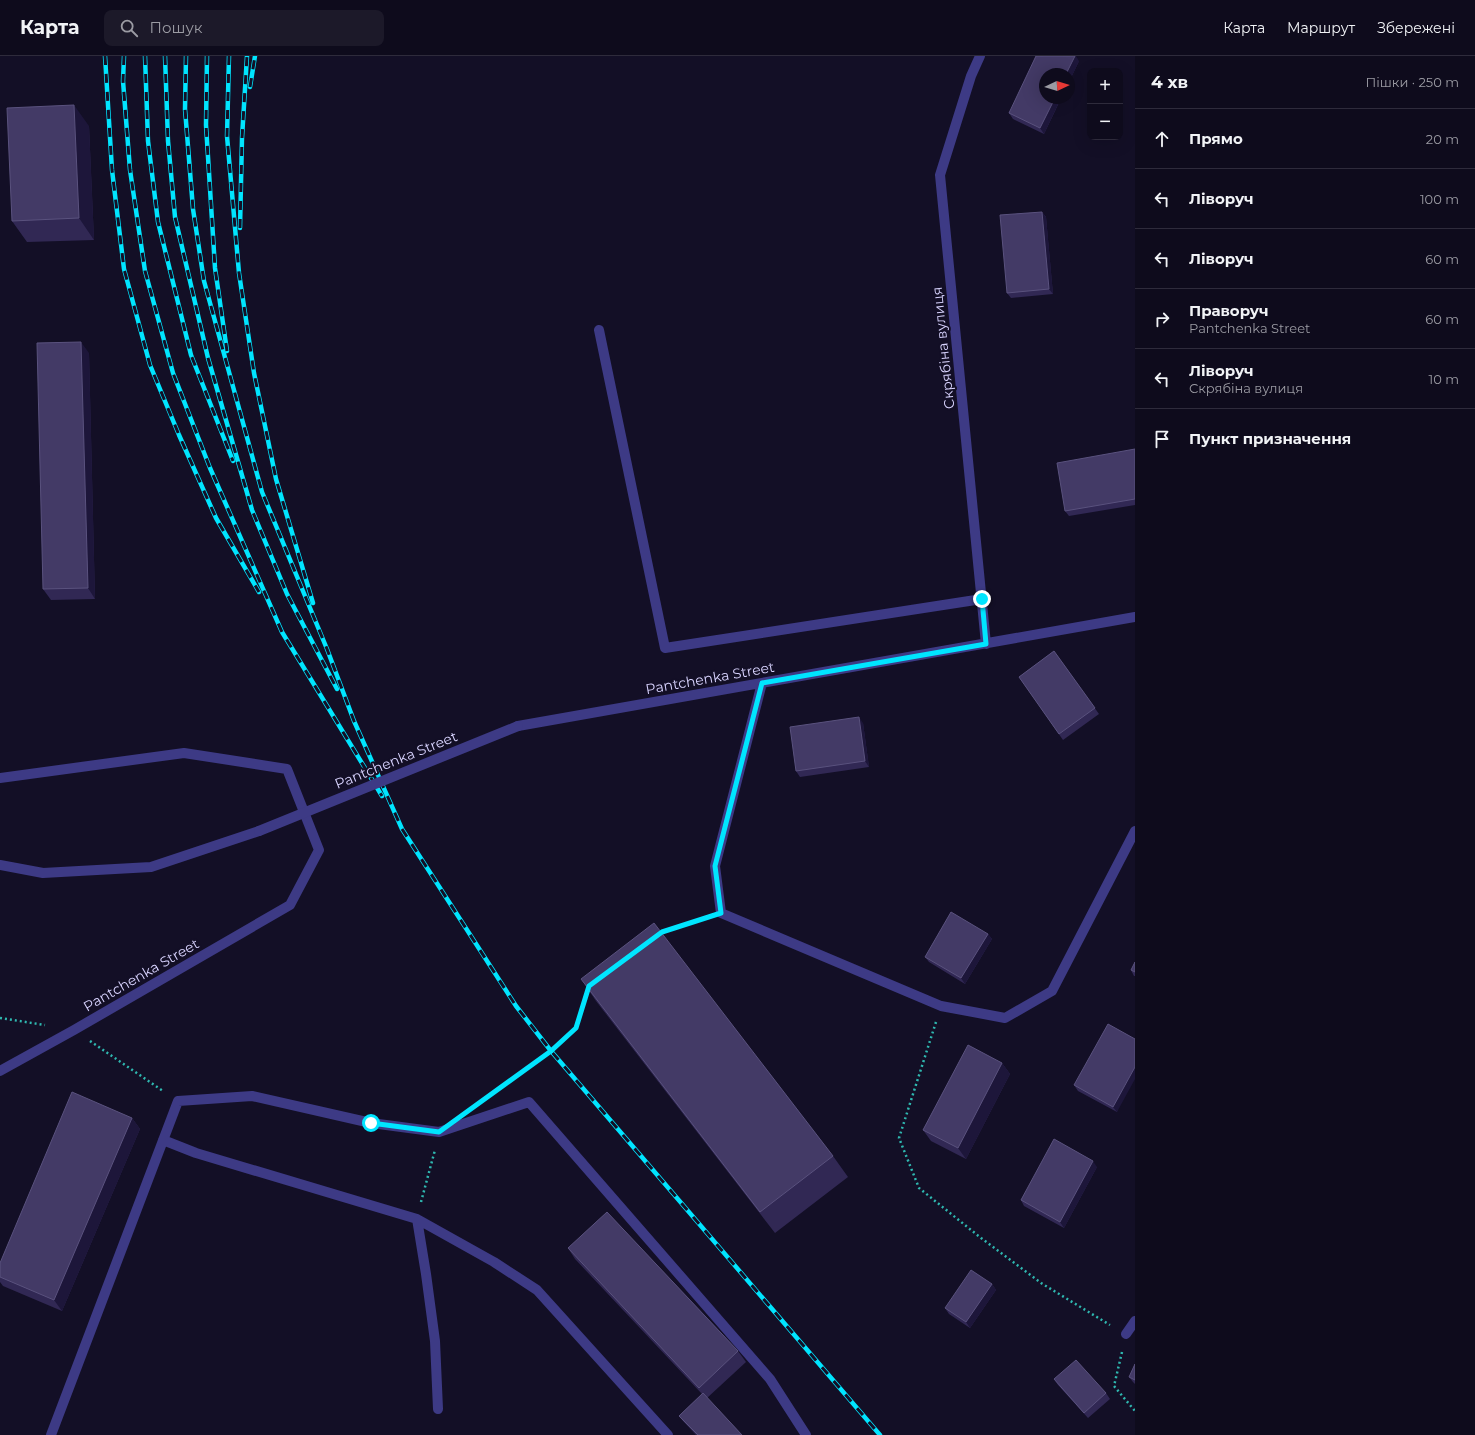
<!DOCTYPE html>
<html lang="uk">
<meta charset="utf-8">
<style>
:root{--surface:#0e0b1c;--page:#1c1929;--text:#f1f3f6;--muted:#9b9ba3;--line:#2e2b3b}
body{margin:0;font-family:Montserrat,sans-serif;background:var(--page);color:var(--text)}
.controls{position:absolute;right:12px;top:12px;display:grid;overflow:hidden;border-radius:8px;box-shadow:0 4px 16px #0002}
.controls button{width:36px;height:36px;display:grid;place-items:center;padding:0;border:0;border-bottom:1px solid var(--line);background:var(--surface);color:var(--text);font:20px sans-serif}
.compass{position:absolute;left:1039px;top:12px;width:36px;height:36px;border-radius:50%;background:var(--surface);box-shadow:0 4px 16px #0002;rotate:86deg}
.stop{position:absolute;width:12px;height:12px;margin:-9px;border:3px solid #00e5ff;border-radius:50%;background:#fff}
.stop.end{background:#00e5ff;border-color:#fff;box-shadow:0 1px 4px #0008}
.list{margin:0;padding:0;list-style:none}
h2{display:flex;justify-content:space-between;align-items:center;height:52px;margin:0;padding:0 16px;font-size:17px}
h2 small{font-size:13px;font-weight:400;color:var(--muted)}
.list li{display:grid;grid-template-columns:26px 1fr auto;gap:12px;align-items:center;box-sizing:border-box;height:60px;padding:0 16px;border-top:1px solid var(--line)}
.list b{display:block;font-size:15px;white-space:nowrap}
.list p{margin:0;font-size:13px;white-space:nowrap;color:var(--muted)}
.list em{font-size:13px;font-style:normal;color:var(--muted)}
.icon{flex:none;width:22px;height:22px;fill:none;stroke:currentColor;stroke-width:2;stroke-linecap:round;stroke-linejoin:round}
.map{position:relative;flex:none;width:1135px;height:1379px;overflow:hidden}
header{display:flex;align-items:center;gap:24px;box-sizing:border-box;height:56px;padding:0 20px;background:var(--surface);border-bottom:1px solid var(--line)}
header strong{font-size:19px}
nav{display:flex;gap:22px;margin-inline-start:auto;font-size:14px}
.search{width:280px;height:36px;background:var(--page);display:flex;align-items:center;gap:10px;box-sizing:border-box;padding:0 14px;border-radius:8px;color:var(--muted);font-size:15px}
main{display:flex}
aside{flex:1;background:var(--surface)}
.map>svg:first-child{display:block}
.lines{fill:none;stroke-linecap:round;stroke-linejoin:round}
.path{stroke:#2fb8b0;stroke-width:2.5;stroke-dasharray:2 3;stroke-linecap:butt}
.minor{stroke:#3d3a85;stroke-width:10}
.rail-casing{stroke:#00e5ff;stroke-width:4.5}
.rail{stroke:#130f26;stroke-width:3;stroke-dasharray:9;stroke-linecap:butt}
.minor-bridge{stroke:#3d3a85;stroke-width:10}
.wall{fill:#312854}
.shaded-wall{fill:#1d163a}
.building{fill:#433a66;stroke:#5a527e}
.route{stroke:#00e5ff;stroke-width:5}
.labels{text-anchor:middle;stroke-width:4;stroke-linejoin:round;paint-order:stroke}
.street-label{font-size:14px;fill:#d9d4ff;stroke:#130f26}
</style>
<header>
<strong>Карта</strong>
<div class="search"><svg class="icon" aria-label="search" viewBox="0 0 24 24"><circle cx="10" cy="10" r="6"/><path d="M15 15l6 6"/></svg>Пошук</div>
<nav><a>Карта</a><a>Маршрут</a><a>Збережені</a></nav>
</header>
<main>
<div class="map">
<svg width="1135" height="1379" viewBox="0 0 1135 1379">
<rect width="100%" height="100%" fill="#130f26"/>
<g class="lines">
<path class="path" d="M659 878 704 862
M0 962 45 969
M936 966 899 1082 919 1132 981 1182 1041 1227 1110 1269
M90 985 163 1035
M491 1038 551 995 576 972 589 931
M421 1146 435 1094
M1122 1296 1114 1330 1135 1355"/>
<path class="minor" d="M980 0 971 20 940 119 986 588
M599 274 665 592 982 543
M762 627 715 810 721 857 941 950 1005 962 1052 935 1135 775
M518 670 1135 561
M0 722 184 697 287 713 319 794 290 849 74 974 0 1015
M0 809 43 817 151 811 259 775
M163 1084 196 1097 417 1163 494 1206 537 1234 668 1379
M417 1163 426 1218 435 1285 438 1353
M1126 1278 1135 1265
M51 1379 178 1045 252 1040 371 1067 439 1076 529 1046 770 1323 806 1379"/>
<defs>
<path id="rail" d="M105 0 112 114 124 213 150 309 179 379 216 462 259 536
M124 0 123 25 130 114 145 215 173 317 210 412 282 576 382 740
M145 0 148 85 158 166 191 299 233 405
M165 0 168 85 175 161 208 302 252 454 287 538 337 633
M186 0 185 53 193 153 204 225 262 436 327 593 354 665 402 773 516 950 551 995 880 1379
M207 0 206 69 215 212 227 295
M229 0 227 80 239 217 254 317 276 423 313 547
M250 31 255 0
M240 172 242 82 247 0"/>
</defs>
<use href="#rail" class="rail-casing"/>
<use href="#rail" class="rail"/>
<path class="minor-bridge" d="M259 775 518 670"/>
</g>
<path class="wall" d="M1079 5 1044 78 1013 63 1009 57Z
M89 70 94 184 27 186 12 165Z
M1042 156 1046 161 1053 238 1011 242 1007 237Z
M89 297 95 543 51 544 43 533Z
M1135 393V449L1069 460 1065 455Z
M1054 595 1099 658 1063 684 1019 621Z
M863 667 869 711 800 721 796 715Z
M988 878 992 883 965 928 929 906 925 901Z
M1131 914 1135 916V920H1134Z
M581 923 833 1100 848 1121 775 1177 596 945Z
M1135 983 1117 1056 1078 1035 1074 1029Z
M1002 1007 1010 1018 966 1103 931 1085 923 1074Z
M132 1062 140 1073 62 1255 3 1230 0 1226V1207Z
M1097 1111 1064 1172 1024 1150 1021 1144Z
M568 1192 738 1295 746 1306 707 1342 742 1379H696L683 1365 679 1360 702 1338 575 1203Z
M992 1228 996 1234 970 1272 949 1258 945 1252Z
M1135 1308V1328L1133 1326 1129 1321Z
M1054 1323 1106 1337 1110 1343 1088 1362 1058 1329Z"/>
<path class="shaded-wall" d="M1075 0H1076L1079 5 1069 26V18H1066Z
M1055 42H1061L1044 78 1040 72Z
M74 49 89 70 94 184 79 162Z
M1042 156 1046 161 1053 238 1049 233Z
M81 286 89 297 95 543 88 532Z
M859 661 863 667 869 711 865 705Z
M988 878 992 883 965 928 961 922Z
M1002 1007 1010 1018 966 1103 958 1092Z
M1135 1011V1023L1117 1056 1113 1051Z
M132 1062 140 1073 62 1255 54 1244Z
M1093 1105 1097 1111 1064 1172 1060 1166Z
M992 1228 996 1234 970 1272 966 1266Z"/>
<path class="building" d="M1036 0H1075L1066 18H1045V42H1055L1040 72 1009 57Z
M74 49 79 162 12 165 7 52Z
M1042 156 1049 233 1007 237 1000 159Z
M81 286 88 532 43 533 37 287Z
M1135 393V443L1065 455 1057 407Z
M1054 595 1095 652 1059 678 1019 621Z
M859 661 865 705 796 715 790 671Z
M951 856 988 878 961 922 925 901Z
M654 867 833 1100 760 1156 581 923Z
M1135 906V916L1131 914Z
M1108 968 1135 983V1011L1113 1051 1074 1029Z
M968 989 1002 1007 958 1092 923 1074Z
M72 1036 132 1062 54 1244 0 1221V1207Z
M1054 1083 1093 1105 1060 1166 1021 1144Z
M607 1156 738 1295 699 1332 568 1192Z
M971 1214 992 1228 966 1266 945 1252Z
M1076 1304 1106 1337 1084 1357 1054 1323Z
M1135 1308V1324L1129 1321Z
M703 1337 742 1379H698L679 1360Z"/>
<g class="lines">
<path class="route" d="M371 1067 439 1076 551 995 576 972 589 930 662 876 721 857 715 810 762 627 986 588 982 543"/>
</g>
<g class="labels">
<g class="street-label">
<text transform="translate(943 292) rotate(-96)" y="5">Скрябіна вулиця</text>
<text transform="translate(710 622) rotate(-10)" y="5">Pantchenka Street</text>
<text transform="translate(396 704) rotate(-22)" y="5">Pantchenka Street</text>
<text transform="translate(141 919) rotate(-30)" y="5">Pantchenka Street</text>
</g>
</g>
</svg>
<div class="controls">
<button>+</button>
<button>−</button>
</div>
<svg class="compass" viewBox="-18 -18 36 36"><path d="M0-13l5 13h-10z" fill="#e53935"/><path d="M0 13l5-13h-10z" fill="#9b9ba3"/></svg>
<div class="stop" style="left:371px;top:1067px"></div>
<div class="stop end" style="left:982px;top:543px"></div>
</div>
<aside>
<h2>4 хв<small>Пішки · 250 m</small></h2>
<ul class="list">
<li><svg class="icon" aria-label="ahead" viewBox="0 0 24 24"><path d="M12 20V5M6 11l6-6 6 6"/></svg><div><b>Прямо</b></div><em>20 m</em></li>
<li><svg class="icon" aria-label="left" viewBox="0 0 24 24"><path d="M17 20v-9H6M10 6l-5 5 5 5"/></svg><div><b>Ліворуч</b></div><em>100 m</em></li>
<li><svg class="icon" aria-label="left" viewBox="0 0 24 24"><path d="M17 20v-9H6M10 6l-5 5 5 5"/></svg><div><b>Ліворуч</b></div><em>60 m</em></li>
<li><svg class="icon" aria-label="right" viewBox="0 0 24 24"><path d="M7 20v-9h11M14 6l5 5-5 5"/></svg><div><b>Праворуч</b><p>Pantchenka Street</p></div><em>60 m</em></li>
<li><svg class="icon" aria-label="left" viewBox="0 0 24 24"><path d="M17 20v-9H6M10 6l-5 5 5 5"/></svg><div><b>Ліворуч</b><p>Скрябіна вулиця</p></div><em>10 m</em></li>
<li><svg class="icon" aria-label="arrive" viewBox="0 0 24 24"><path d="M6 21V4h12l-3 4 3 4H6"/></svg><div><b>Пункт призначення</b></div></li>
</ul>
</aside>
</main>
